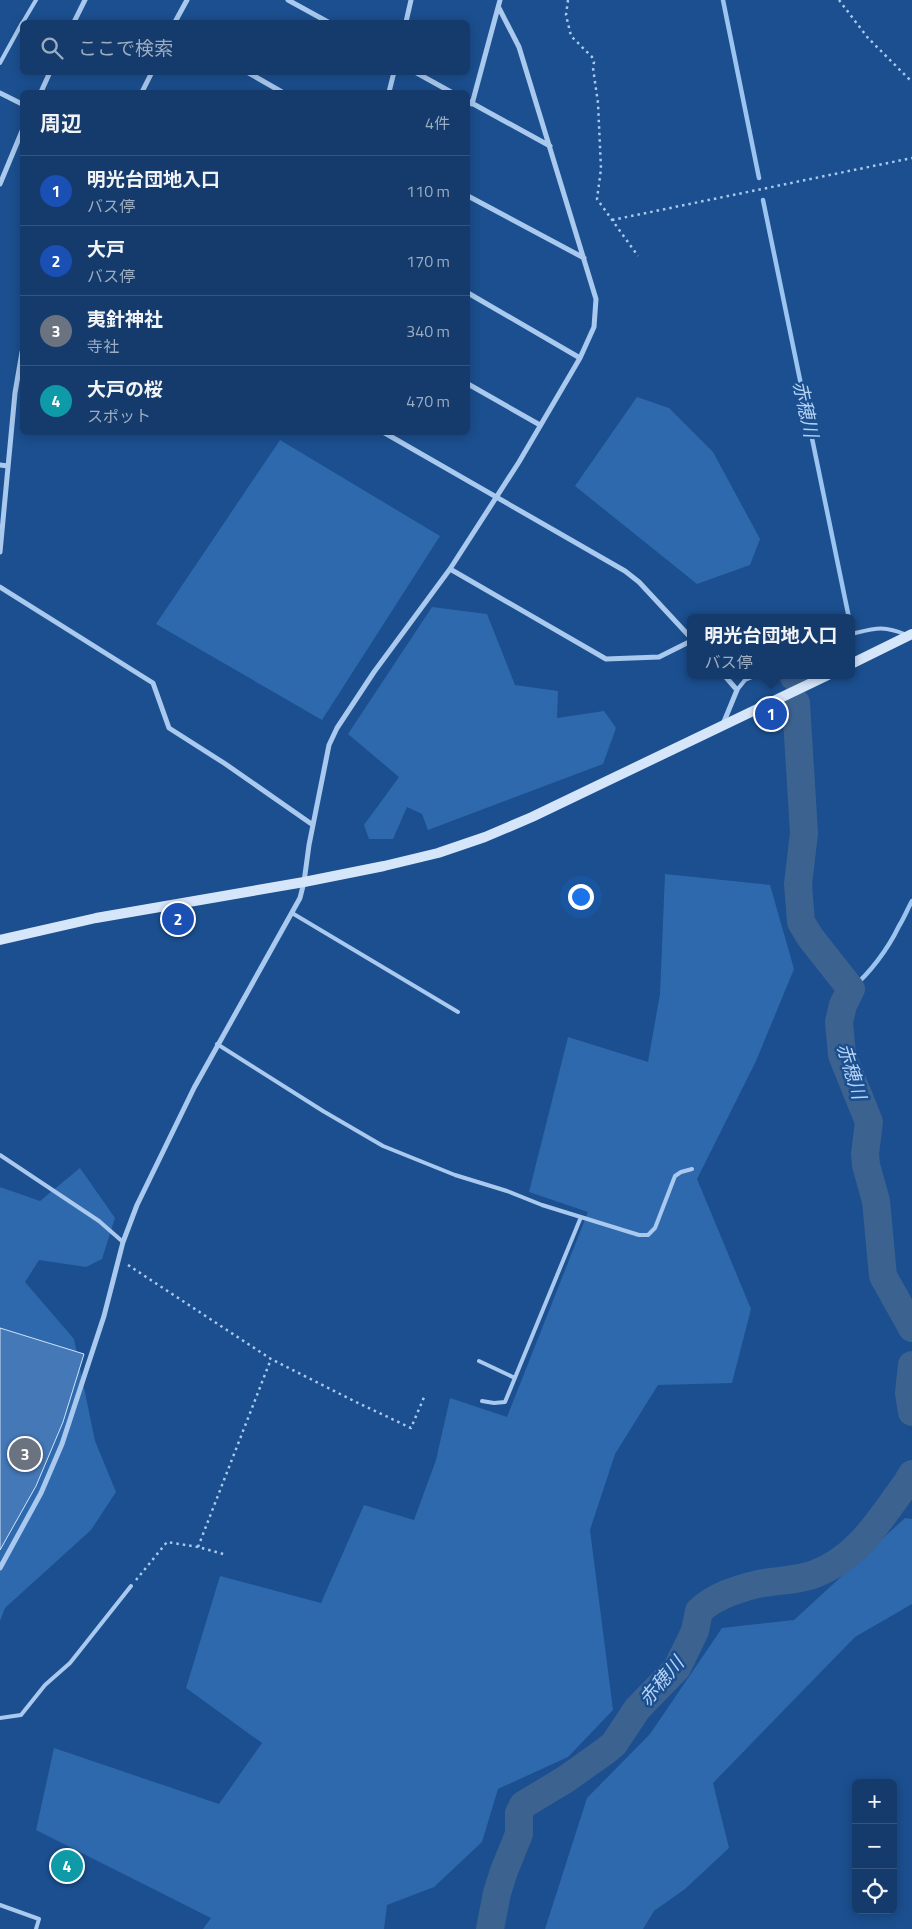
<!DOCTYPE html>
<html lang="ja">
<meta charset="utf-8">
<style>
:root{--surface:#143b6b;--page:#1d4271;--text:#f1f3f6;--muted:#9dadc1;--line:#33557e;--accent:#ffd166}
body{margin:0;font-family:"Titillium Web","Noto Sans JP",sans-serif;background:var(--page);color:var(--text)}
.controls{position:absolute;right:15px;bottom:15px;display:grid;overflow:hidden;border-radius:8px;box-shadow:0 2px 12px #0003}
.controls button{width:45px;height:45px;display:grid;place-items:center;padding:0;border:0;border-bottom:1px solid var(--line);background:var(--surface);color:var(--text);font:25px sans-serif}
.you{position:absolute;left:580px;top:896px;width:18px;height:18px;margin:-12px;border:4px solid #fff;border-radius:50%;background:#1a73e8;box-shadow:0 0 0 8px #1a73e833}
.badge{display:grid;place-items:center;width:32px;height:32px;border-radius:50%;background:var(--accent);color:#fff;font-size:16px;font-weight:700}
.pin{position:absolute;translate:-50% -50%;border:2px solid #fff;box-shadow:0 1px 5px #0006}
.popup{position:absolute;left:687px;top:614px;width:168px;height:65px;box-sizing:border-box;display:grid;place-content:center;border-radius:8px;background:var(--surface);filter:drop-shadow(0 1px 4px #0005);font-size:16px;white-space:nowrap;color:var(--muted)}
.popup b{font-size:19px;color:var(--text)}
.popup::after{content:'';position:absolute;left:50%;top:100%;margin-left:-10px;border:10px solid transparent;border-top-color:var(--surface)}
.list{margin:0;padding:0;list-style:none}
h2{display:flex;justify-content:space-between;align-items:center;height:65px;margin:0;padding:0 20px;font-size:21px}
h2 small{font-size:16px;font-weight:400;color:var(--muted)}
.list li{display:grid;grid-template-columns:32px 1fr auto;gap:15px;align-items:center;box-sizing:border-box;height:70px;padding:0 20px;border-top:1px solid var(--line)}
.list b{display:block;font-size:19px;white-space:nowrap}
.list p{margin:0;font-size:16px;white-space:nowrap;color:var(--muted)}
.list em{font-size:16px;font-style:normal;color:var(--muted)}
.icon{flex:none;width:28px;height:28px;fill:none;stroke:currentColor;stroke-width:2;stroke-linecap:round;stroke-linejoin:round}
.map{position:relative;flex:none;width:912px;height:1929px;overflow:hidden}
.search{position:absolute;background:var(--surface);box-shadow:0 2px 12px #0003;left:20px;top:20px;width:450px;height:55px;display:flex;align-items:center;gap:12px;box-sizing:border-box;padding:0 18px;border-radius:8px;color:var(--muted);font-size:19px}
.panel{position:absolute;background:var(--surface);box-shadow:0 2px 12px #0003;left:20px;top:90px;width:450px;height:345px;border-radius:8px}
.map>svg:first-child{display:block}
.green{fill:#2e69ad}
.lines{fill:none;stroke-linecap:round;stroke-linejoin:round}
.stream{stroke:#9cc4f0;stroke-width:4.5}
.river{stroke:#3c6290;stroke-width:28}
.building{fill:#4478b7;stroke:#cfe3fa}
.path{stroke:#a9c9ee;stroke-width:2.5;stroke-dasharray:2.5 4;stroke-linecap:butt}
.lane{stroke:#a9c9ee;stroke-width:4}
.street{stroke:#a9c9ee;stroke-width:5}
.secondary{stroke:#d6e6fa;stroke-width:10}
.labels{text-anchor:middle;stroke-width:5;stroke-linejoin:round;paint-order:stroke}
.water-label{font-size:19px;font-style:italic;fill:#b5d3f5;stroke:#1b4f8f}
</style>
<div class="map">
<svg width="912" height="1929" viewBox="0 0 912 1929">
<rect width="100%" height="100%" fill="#1b4f8f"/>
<path class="green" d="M637 397 669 408 713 452 760 539 750 565 697 584 575 486Z
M280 440 440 536 322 720 156 624Z
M432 607 487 614 515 685 558 691 557 718 604 711 616 728 603 764 428 830 422 814 407 807 393 839H369L364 825 399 777 348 734Z
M665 874 770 885 794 969 756 1061 697 1179 751 1309 732 1383 658 1385 615 1454 590 1530 613 1710 568 1757 498 1789 482 1842 434 1887 387 1905 384 1929H203L211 1918 36 1830 54 1748 219 1804 262 1743 186 1688 220 1576 321 1603 364 1505 414 1520 436 1460 450 1398 507 1417 588 1212 529 1192 568 1037 648 1062 660 994Z
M80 1168 115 1218 102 1259 86 1267 39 1260 25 1282 74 1339 95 1441 116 1492 91 1530 5 1608 0 1621V1187L40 1201Z
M905 1518 912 1519V1604L855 1637 713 1783 729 1848 685 1889 654 1911 643 1929H545L587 1798 650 1734 722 1628 794 1620Z"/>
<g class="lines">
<path class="stream" d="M723 0 759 178
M763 200 849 618
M851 989C870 973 888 949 899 926 904 918 907 910 912 901"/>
<path class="river" d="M793 675 794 677
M796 703 804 833 798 884 801 922 810 937 851 989 843 1005 839 1022 842 1055 869 1122 865 1154 866 1165 876 1201 883 1276 912 1328
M912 1365 909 1393 912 1412
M490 1929 497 1893 504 1871 519 1834V1813L523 1805 566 1779 604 1752 614 1744 637 1709 677 1668 695 1631 699 1611C715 1596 737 1589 758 1584 777 1580 796 1581 815 1574 859 1557 879 1520 906 1484L912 1474"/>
</g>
<path class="building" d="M0 1328 84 1354 63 1422 36 1486 0 1550Z"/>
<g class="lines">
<path class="path" d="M568 0 566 15 571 36 592 57 594 62 593 68 598 103 601 169 597 199 638 256
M839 0 868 38 912 82
M612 220 912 158
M128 1265 271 1359 354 1401 411 1428 425 1395
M198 1547 271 1359
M136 1580 167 1542 198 1547 227 1555"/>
<path class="lane" d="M23 22 36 0
M0 63 22 23
M851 634C876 628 883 625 907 635
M737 690 745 680 757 675
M292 913 458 1012
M217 1044 323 1111 383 1146 455 1175 507 1191 542 1205 639 1235H648L655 1228 675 1176 681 1172 692 1169
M0 1155 99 1221 123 1242
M479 1361 515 1378
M482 1401 494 1403 505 1402 581 1217
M0 1718 21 1715 45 1685 70 1663 131 1586
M0 1905 39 1919 36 1929"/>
<path class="street" d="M288 0 328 22
M74 22 85 0
M175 22 187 0
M406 22 411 0
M247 72 282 92
M415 72 451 92
M41 92 50 72
M142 92 152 72
M389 92 394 72
M0 93 22 104
M468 101 550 146
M472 104 500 0
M0 184 22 131
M468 196 584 258
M468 293 580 358
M468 384 540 425
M383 432 625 571 639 582 691 638
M0 465 8 466
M0 552 15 393 22 352
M450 569 606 659 659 657 691 641
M0 587 153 683 169 728 224 763 313 825
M723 724 737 690 724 675
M0 1568 41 1493 62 1444 104 1316 123 1242 137 1205 194 1088 300 898 304 882 309 845 329 745 337 728 374 672 450 569 519 462 580 358 594 327 596 299 519 47 499 8"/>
<path class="secondary" d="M851 664 912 634
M0 940 96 918 304 882 384 866 438 853 485 837 532 817 828 675"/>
</g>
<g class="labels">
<g class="water-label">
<text transform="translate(806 409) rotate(78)" y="7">赤穂川</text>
<text transform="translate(852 1071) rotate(73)" y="7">赤穂川</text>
<text transform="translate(661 1681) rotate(-50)" y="7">赤穂川</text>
</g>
</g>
</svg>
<div class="controls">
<button>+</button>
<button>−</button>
<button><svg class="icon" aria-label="locate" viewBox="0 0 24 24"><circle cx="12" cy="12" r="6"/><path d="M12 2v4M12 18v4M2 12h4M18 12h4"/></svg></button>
</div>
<div class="you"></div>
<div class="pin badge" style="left:771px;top:714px;background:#1a4fb4">1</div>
<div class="popup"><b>明光台団地入口</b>バス停</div>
<div class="pin badge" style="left:178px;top:919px;background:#1a4fb4">2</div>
<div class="pin badge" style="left:25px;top:1454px;background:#6b7280">3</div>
<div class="pin badge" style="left:67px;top:1866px;background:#0f9aa8">4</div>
<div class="search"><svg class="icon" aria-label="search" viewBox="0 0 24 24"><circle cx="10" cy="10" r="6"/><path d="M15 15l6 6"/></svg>ここで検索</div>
<section class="panel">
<h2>周辺<small>4件</small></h2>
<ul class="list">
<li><span class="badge" style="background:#1a4fb4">1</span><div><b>明光台団地入口</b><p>バス停</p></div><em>110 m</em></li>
<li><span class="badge" style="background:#1a4fb4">2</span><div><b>大戸</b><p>バス停</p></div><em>170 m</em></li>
<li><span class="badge" style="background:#6b7280">3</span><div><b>夷針神社</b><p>寺社</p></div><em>340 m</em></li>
<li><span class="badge" style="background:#0f9aa8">4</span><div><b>大戸の桜</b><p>スポット</p></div><em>470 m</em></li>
</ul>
</section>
</div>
